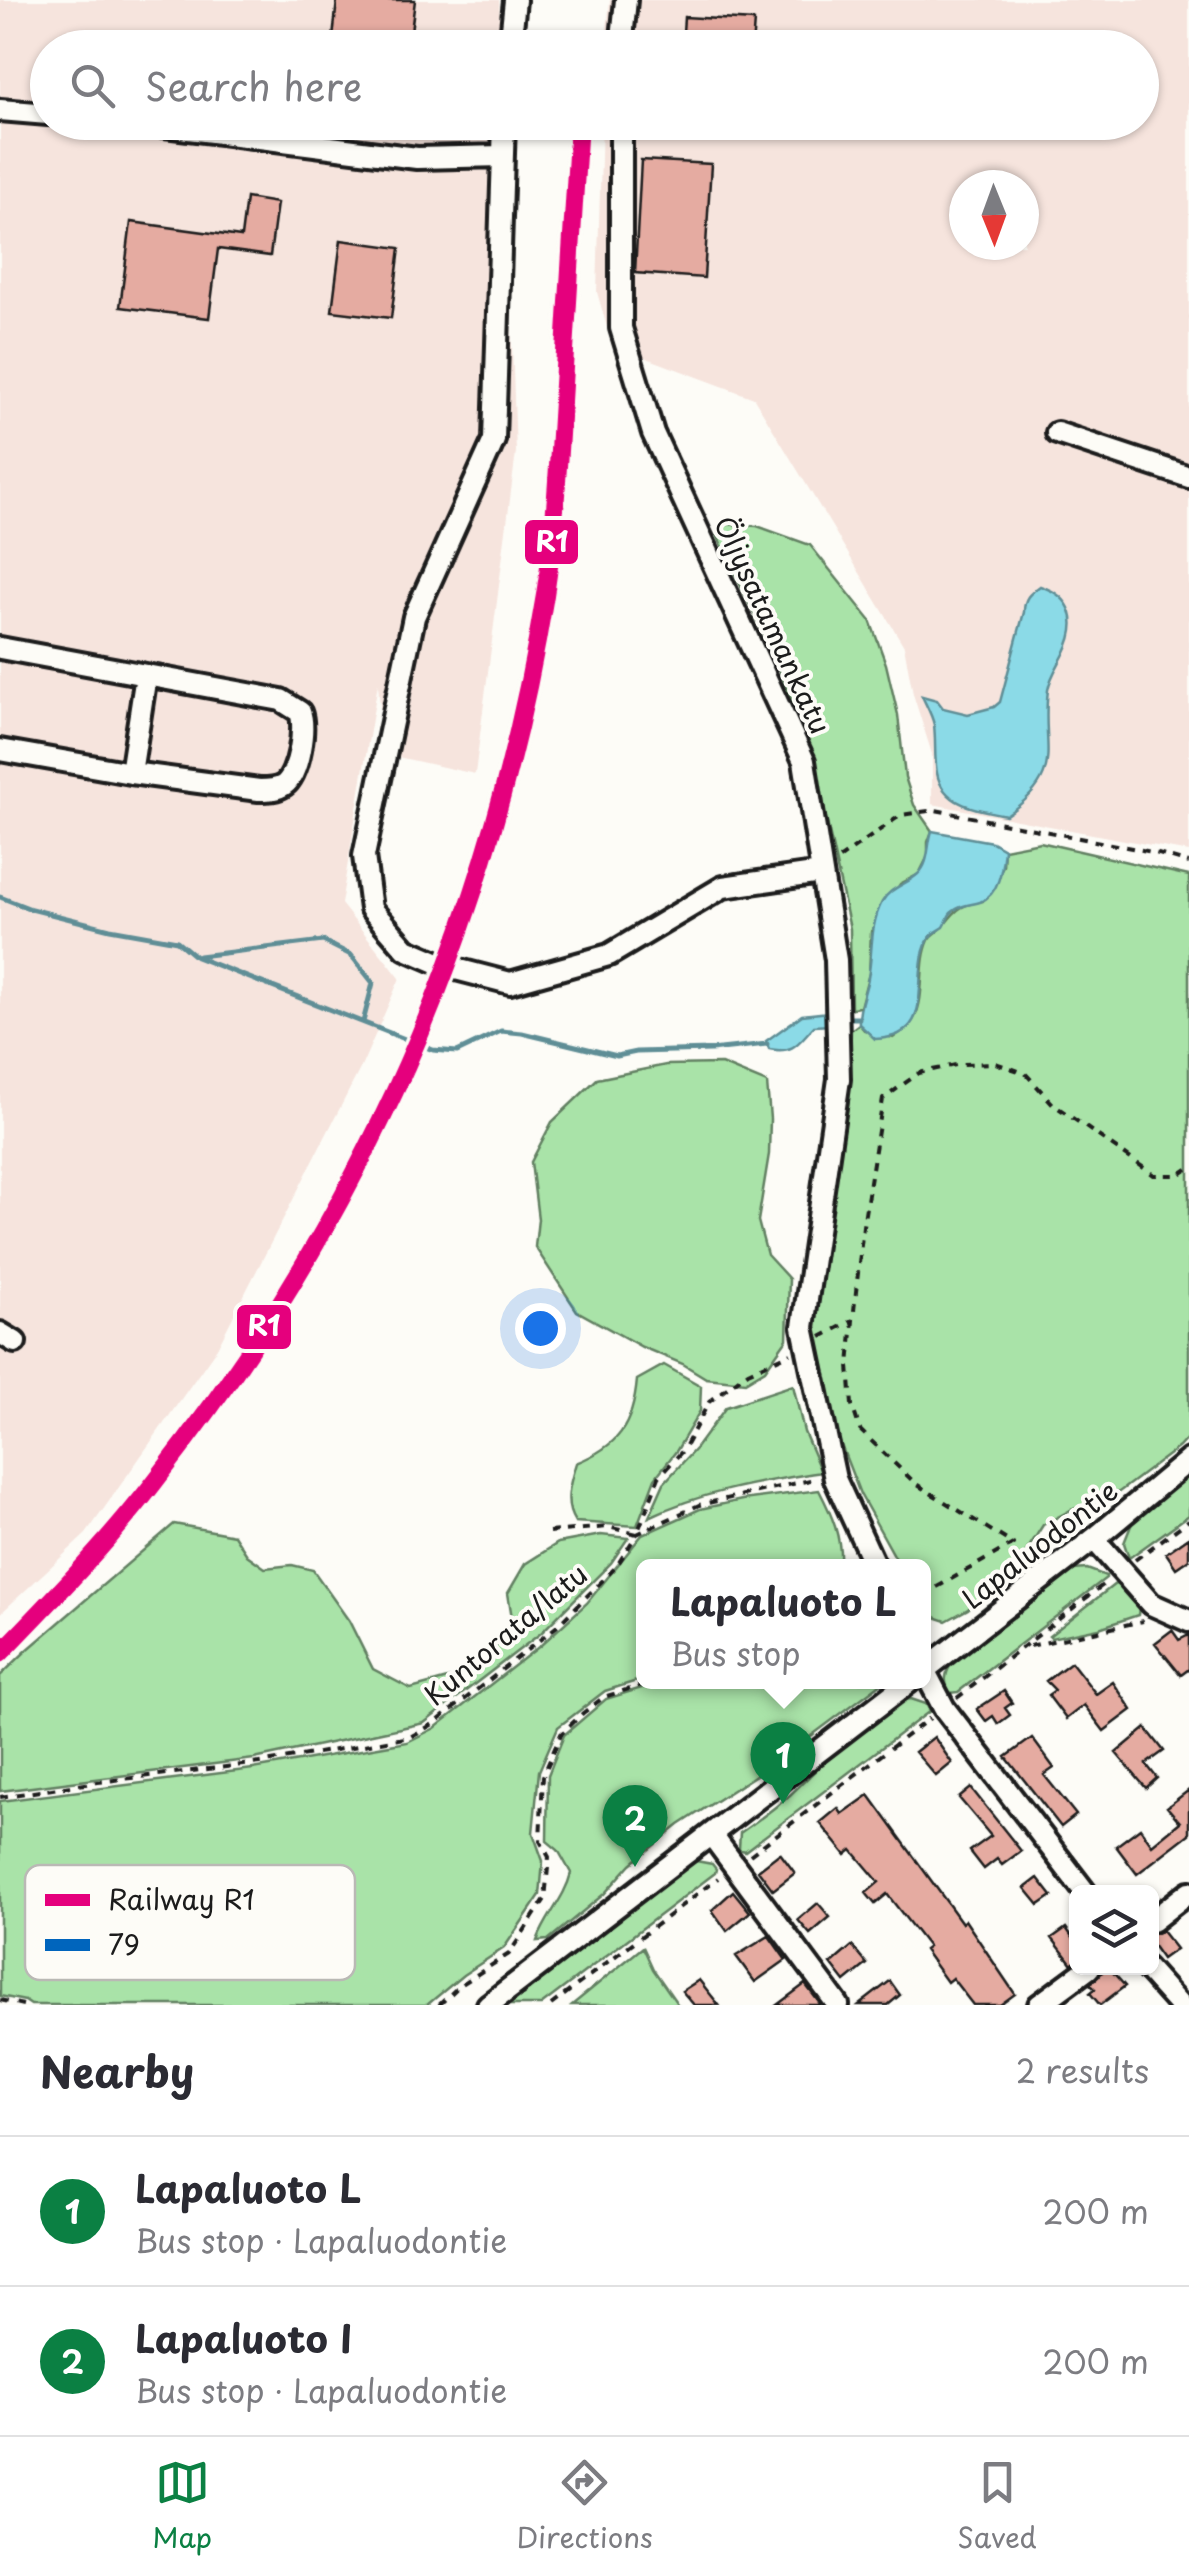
<!DOCTYPE html>
<meta charset="utf-8">
<style>
:root{--surface:#fff;--page:#f7f7f7;--text:#2b2b33;--muted:#7c7c81;--line:#e1e1e2;--accent:#0b8043}
body{margin:0;font-family:"Playpen Sans",sans-serif;background:var(--page);color:var(--text)}
.controls{position:absolute;right:30px;bottom:30px;display:grid;overflow:hidden;border-radius:15px;box-shadow:0 2px 8px #0004}
.controls button{width:90px;height:90px;display:grid;place-items:center;padding:0;border:0;border-bottom:2px solid var(--line);background:var(--surface);color:var(--text);font:50px sans-serif}
.compass{position:absolute;left:949px;top:170px;width:90px;height:90px;border-radius:50%;background:var(--surface);box-shadow:0 2px 8px #0004;rotate:179deg}
.you{position:absolute;left:540px;top:1328px;width:35px;height:35px;margin:-25px;border:8px solid #fff;border-radius:50%;background:#1a73e8;box-shadow:0 0 0 15px #1a73e833}
.badge{display:grid;place-items:center;width:65px;height:65px;border-radius:50%;background:var(--accent);color:#fff;font-size:32px;font-weight:700}
.pin{position:absolute;translate:-50% -82px;filter:drop-shadow(0 2px 5px #0008)}
.pin::after{content:'';position:absolute;top:52px;width:35px;height:30px;background:inherit;clip-path:polygon(0 0,100% 0,50% 100%)}
.popup{position:absolute;left:636px;top:1559px;width:295px;height:130px;box-sizing:border-box;display:grid;place-content:center;border-radius:15px;background:var(--surface);filter:drop-shadow(0 2px 8px #0005);font-size:32px;white-space:nowrap;color:var(--muted)}
.popup b{font-size:38px;color:var(--text)}
.popup::after{content:'';position:absolute;left:50%;top:100%;margin-left:-20px;border:20px solid transparent;border-top-color:var(--surface)}
.list{margin:0;padding:0;list-style:none}
h2{display:flex;justify-content:space-between;align-items:center;height:130px;margin:0;padding:0 40px;font-size:42px}
h2 small{font-size:32px;font-weight:400;color:var(--muted)}
.list li{display:grid;grid-template-columns:65px 1fr auto;gap:30px;align-items:center;box-sizing:border-box;height:150px;padding:0 40px;border-top:2px solid var(--line)}
.list b{display:block;font-size:38px;white-space:nowrap}
.list p{margin:0;font-size:32px;white-space:nowrap;color:var(--muted)}
.list em{font-size:32px;font-style:normal;color:var(--muted)}
.icon{flex:none;width:55px;height:55px;fill:none;stroke:currentColor;stroke-width:2;stroke-linecap:round;stroke-linejoin:round}
.map{position:relative;flex:none;width:1189px;height:2005px;overflow:hidden}
.search{position:absolute;background:var(--surface);box-shadow:0 2px 8px #0004;left:30px;right:30px;top:30px;height:110px;display:flex;align-items:center;gap:25px;box-sizing:border-box;padding:0 35px;border-radius:55px;color:var(--muted);font-size:38px}
.sheet{height:430px;background:var(--surface)}
nav{display:flex;justify-content:space-around;align-items:center;box-sizing:border-box;height:140px;border-top:2px solid var(--line);background:var(--surface);font-size:28px;color:var(--muted)}
nav a{display:grid;justify-items:center;gap:5px}
nav .on{color:var(--accent)}
.map>svg:first-child{display:block}
.built{fill:#f6e4dd;fill-rule:evenodd}
.green{fill:#a9e3a8;stroke:#628062;stroke-width:2.5}
.water{fill:#8bdae7;stroke:#5f8e96;stroke-width:2.5}
.lines{fill:none;stroke-linecap:round;stroke-linejoin:round}
.stream{stroke:#5f8e96;stroke-width:5}
.building{fill:#e5aba1;stroke:#1c1c1c;stroke-width:2.5}
.minor-casing{stroke:#1c1c1c;stroke-width:28}
.path{stroke:#1c1c1c;stroke-width:4;stroke-dasharray:8 8;stroke-linecap:butt}
.minor{stroke:#fdfcf7;stroke-width:20}
.rail-1-casing{stroke:#fdfcf7;stroke-width:25}
.rail-1{stroke:#e5007d;stroke-width:18}
.labels{text-anchor:middle;stroke-width:8;stroke-linejoin:round;paint-order:stroke}
.street-label{font-size:28px;fill:#1c1c1c;stroke:#fdfcf7}
.key{fill:#fdfcf7;stroke:#bab9b5;stroke-width:2.5}
.key-label{font-size:28px;fill:#1c1c1c}
.line-badge{stroke:#fdfcf7;stroke-width:4}
.badge-label{font-size:28px;text-anchor:middle;font-weight:bold;fill:#fff}
</style>
<div class="map">
<svg width="1189" height="2005" viewBox="0 0 1189 2005">
<rect width="100%" height="100%" fill="#fdfcf7"/>
<filter id="ink" filterUnits="userSpaceOnUse"><feTurbulence type="fractalNoise" baseFrequency=".01" numOctaves="2"/><feDisplacementMap in="SourceGraphic" scale="20" xChannelSelector="R" yChannelSelector="G"/><feConvolveMatrix kernelMatrix="1 2 1 2 8 2 1 2 1" color-interpolation-filters="sRGB"/></filter>
<g filter="url(#ink)">
<path class="built" d="M0 0H499L501 47 48 48V122L504 123 516 452 475 774 384 754 378 683 341 904 400 978 362 1065 217 1348 86 1534 0 1614Z
M610 0H1189V852L932 804V754L913 694 904 646 754 398 612 345 597 292 602 123 1142 122V48L605 47ZM964 185H1024V245H964Z"/>
<path class="green" d="M724 524 757 526 810 545 870 620 886 664 898 715 905 777 914 805 932 831 928 842V856L919 874 900 884 871 932 869 973 860 1007 851 1008 850 929 812 753 776 661 717 535Z
M1040 842 1189 876V1436L1179 1447 1115 1495 1071 1510 1043 1525 1019 1563 968 1609 946 1621 923 1613V1566H900L860 1494 820 1391 813 1301 849 1100 851 1030 859 1024 864 1030 893 1038C901 1032 911 1026 915 1017 926 993 918 964 929 940 933 933 941 931 945 924 958 907 962 905 983 901L1003 866 1004 849Z
M721 1064 767 1083 770 1119 769 1154 758 1221 767 1255 789 1279 787 1339 765 1370 745 1382 706 1378 683 1364 642 1347 577 1311 535 1247 538 1219 531 1162 552 1122 597 1079 666 1065Z
M664 1365 701 1386 700 1411 677 1450 655 1478 637 1526 575 1522C563 1504 570 1483 576 1463 618 1446 633 1426 637 1380Z
M793 1385 804 1432 821 1472C762 1482 703 1491 649 1517L664 1483 696 1448 726 1407Z
M1189 1475V1515L1129 1558 1124 1543 1132 1523Z
M819 1490C832 1515 842 1538 840 1566H643V1679L605 1691 558 1727 539 1771 533 1833 543 1861 540 1895 504 1948 463 1975 427 2005H31L25 2001 0 1996V1801L253 1769 407 1742 435 1728 541 1645 587 1603 642 1535 700 1509 742 1500Z
M174 1524 234 1535 247 1555 265 1568 292 1565 313 1570 349 1621 373 1669 411 1689 451 1678 498 1645 513 1624 508 1593 525 1564 558 1543 601 1535 628 1538 611 1563 541 1633 424 1723 254 1759 0 1791V1676L26 1651Z
M1087 1569 1106 1576V1578L958 1692 949 1693C944 1682 945 1674 951 1664L1062 1578 1074 1570Z
M1115 1584 1120 1586 1139 1608 1138 1615 1099 1628 1051 1638 1049 1636Z
M661 1682H883L779 1760 679 1825 631 1864 604 1894 548 1940 537 1941C546 1916 565 1898 571 1873L558 1850 547 1841 548 1775 564 1735 606 1699Z
M911 1699 926 1704 930 1711 745 1851 739 1849 740 1833C757 1821 774 1809 790 1795 812 1774 883 1701 911 1699Z
M696 1861 712 1864 716 1869 715 1873 541 2005H506L686 1867Z
M643 1947 653 1969 678 2005H572Z"/>
<path class="water" d="M1040 586C1074 597 1080 623 1064 654 1058 666 1050 677 1048 690 1040 749 1068 773 1006 815 979 810 943 806 937 773 934 757 936 741 934 725 932 715 926 705 922 696L937 700 943 708 968 714 994 707 1000 702 1024 612C1024 598 1029 594 1040 586Z
M932 831 992 842 1004 849C1002 868 1000 894 980 902 970 905 959 905 951 913 947 917 947 923 944 927 940 930 934 932 931 936 906 969 943 1037 875 1039L859 1024C858 1008 865 994 868 978 873 953 869 927 882 902 890 887 906 885 918 874 930 863 927 845 932 831Z
M830 1012 831 1025 814 1026C798 1043 794 1054 769 1049L766 1041 802 1015Z"/>
<g class="lines">
<path class="stream" d="M0 897 31 909 110 929 177 941 196 957 433 1050 457 1052 501 1031 522 1033 617 1056 636 1052 711 1050 767 1044
M199 956 323 941 351 955 373 983 363 1022
M847 1018H859"/>
</g>
<path class="building" d="M337 0H415L409 48H332Z
M684 17 754 21 752 48H682Z
M641 160 711 164 704 278 635 273Z
M246 198 277 203 270 256 218 249 209 318 120 307 131 222 241 237Z
M341 240 400 248 391 318 332 311Z
M1189 1537V1559L1176 1568 1166 1553Z
M1172 1630 1179 1640 1189 1635V1669L1181 1675 1155 1643Z
M1071 1662 1096 1694 1113 1682 1132 1710 1104 1731 1084 1705 1066 1719 1048 1695 1055 1690 1046 1681Z
M1004 1691 1012 1703 1005 1708 1010 1715 998 1724 993 1716 986 1721 977 1709Z
M1146 1728 1164 1751 1146 1764 1157 1778 1146 1788 1116 1753Z
M934 1737 952 1763 936 1776 915 1752Z
M1032 1738 1054 1768 1044 1775 1076 1815 1061 1827 1006 1757Z
M971 1788 1021 1851 1002 1865 997 1859 984 1869 970 1851 991 1836 959 1798Z
M1189 1790V1834L1137 1874 1116 1846 1140 1828 1152 1845 1180 1822 1167 1807Z
M869 1795 962 1923 965 1920 1015 1994 1000 2005H973L952 1978 947 1982 924 1950 928 1947 887 1894 875 1904 866 1893 879 1882 852 1850 846 1855 820 1823 838 1808 842 1814Z
M780 1853 795 1873 773 1890 758 1870Z
M1038 1878 1052 1896 1039 1905 1025 1888Z
M733 1891 750 1912 727 1931 712 1910Z
M818 1903 830 1917 810 1934 798 1920Z
M1066 1928 1076 1942V1960L1072 1964 1052 1938Z
M1162 1931 1176 1949 1162 1959 1152 1945V1934Z
M769 1936 786 1960 755 1982 736 1956Z
M852 1946 867 1964 845 1982 831 1964Z
M1106 1968H1109L1125 1986 1100 2005 1090 1993 1095 1989 1090 1984Z
M699 1980 719 2005H694L682 1991Z
M890 1981 900 1995 888 2005H859Z
M805 1984 821 2005H777Z"/>
<g class="lines">
<defs>
<path id="minor" d="M510 48 515 0
M621 48 626 0
M0 110 48 114
M133 122 417 158 502 156
M504 122 494 440 414 617 364 856 371 909 406 949 448 967 510 983 609 955 723 887 821 873
M621 122V328L653 433 804 761 836 960 839 1079 803 1327 835 1479 875 1566
M1057 433 1189 477
M0 648 281 700 300 712C306 727 299 774 284 785 277 790 268 790 259 790L131 773 0 750
M131 773 146 675
M0 1333 15 1342
M1094 1539 1151 1604 1189 1621
M923 1668 944 1708 1085 1892
M923 1671 1094 1539 1189 1460
M711 1834 838 2005
M1152 1921 1189 1892
M1146 1968 1179 2005
M488 2005 909 1682
M1039 2005 1089 1968"/>
</defs>
<use href="#minor" class="minor-casing"/>
<path class="path" d="M839 859 901 815 935 810 1152 852 1189 863
M821 1337 853 1320
M549 1532 608 1527 637 1534 659 1477 684 1449 709 1402 748 1372 791 1353
M1135 1560 1189 1520
M923 1595 1013 1544 916 1484 860 1430 852 1405 849 1366 853 1320 863 1226 883 1099 919 1073 960 1064 995 1063 1025 1073 1054 1105 1154 1175H1179L1189 1168
M1030 1646 1143 1621
M957 1698 1108 1581
M0 1797 98 1782 260 1763 410 1737 435 1723 556 1627 616 1567 637 1534 699 1505 815 1479
M750 1855 930 1718
M0 2000 23 2005
M439 2005 459 1986 509 1954 545 1899 549 1857 540 1841 543 1776 561 1734 583 1713 604 1697 651 1682
M551 2005 718 1878"/>
<use href="#minor" class="minor"/>
<defs>
<path id="rail-1" d="M0 1654C53 1599 107 1544 153 1484 361 1219 491 928 545 595 555 532 558 466 562 401 568 309 573 215 579 122"/>
</defs>
<use href="#rail-1" class="rail-1-casing"/>
<use href="#rail-1" class="rail-1"/>
</g>
</g>
<g class="labels">
<g class="street-label">
<text transform="translate(772 625) rotate(65)" y="10">Öljysatamankatu</text>
<text transform="translate(1040 1545) rotate(-38)" y="10">Lapaluodontie</text>
<text transform="translate(506 1635) rotate(-40)" y="10">Kuntorata/latu</text>
</g>
</g>
<rect x="25" y="1865" width="330" height="115" rx="15" class="key"/>
<rect x="45" y="1894" width="45" height="12" fill="#e5007d"/>
<rect x="45" y="1939" width="45" height="12" fill="#0065bd"/>
<g class="key-label">
<text x="108" y="1910">Railway R1</text>
<text x="108" y="1955">79</text>
</g>
<g class="line-badge">
<rect x="523" y="518" width="57" height="48" rx="10" fill="#e5007d"/>
<rect x="235" y="1303" width="58" height="48" rx="10" fill="#e5007d"/>
</g>
<g class="badge-label">
<text x="552" y="552">R1</text>
<text x="264" y="1336">R1</text>
</g>
</svg>
<div class="controls">
<button><svg class="icon" aria-label="layers" viewBox="0 0 24 24"><path d="M12 4l9 5-9 5-9-5zM3 14l9 5 9-5"/></svg></button>
</div>
<svg class="compass" viewBox="-18 -18 36 36"><path d="M0-13l5 13h-10z" fill="#e53935"/><path d="M0 13l5-13h-10z" fill="#7c7c81"/></svg>
<div class="you"></div>
<div class="pin badge" style="left:783px;top:1804px">1</div>
<div class="popup"><b>Lapaluoto L</b>Bus stop</div>
<div class="pin badge" style="left:635px;top:1867px">2</div>
<div class="search"><svg class="icon" aria-label="search" viewBox="0 0 24 24"><circle cx="10" cy="10" r="6"/><path d="M15 15l6 6"/></svg>Search here</div>
</div>
<section class="sheet">
<h2>Nearby<small>2 results</small></h2>
<ul class="list">
<li><span class="badge">1</span><div><b>Lapaluoto L</b><p>Bus stop · Lapaluodontie</p></div><em>200 m</em></li>
<li><span class="badge">2</span><div><b>Lapaluoto I</b><p>Bus stop · Lapaluodontie</p></div><em>200 m</em></li>
</ul>
</section>
<nav>
<a class="on"><svg class="icon" aria-label="map" viewBox="0 0 24 24"><path d="M3 6l6-2 6 2 6-2v14l-6 2-6-2-6 2zM9 4v14M15 6v14"/></svg>Map</a>
<a><svg class="icon" aria-label="directions" viewBox="0 0 24 24"><path d="M12 3l9 9-9 9-9-9zM9 14v-3h6M13 9l2 2-2 2"/></svg>Directions</a>
<a><svg class="icon" aria-label="saved" viewBox="0 0 24 24"><path d="M7 4h10v16l-5-4-5 4z"/></svg>Saved</a>
</nav>
